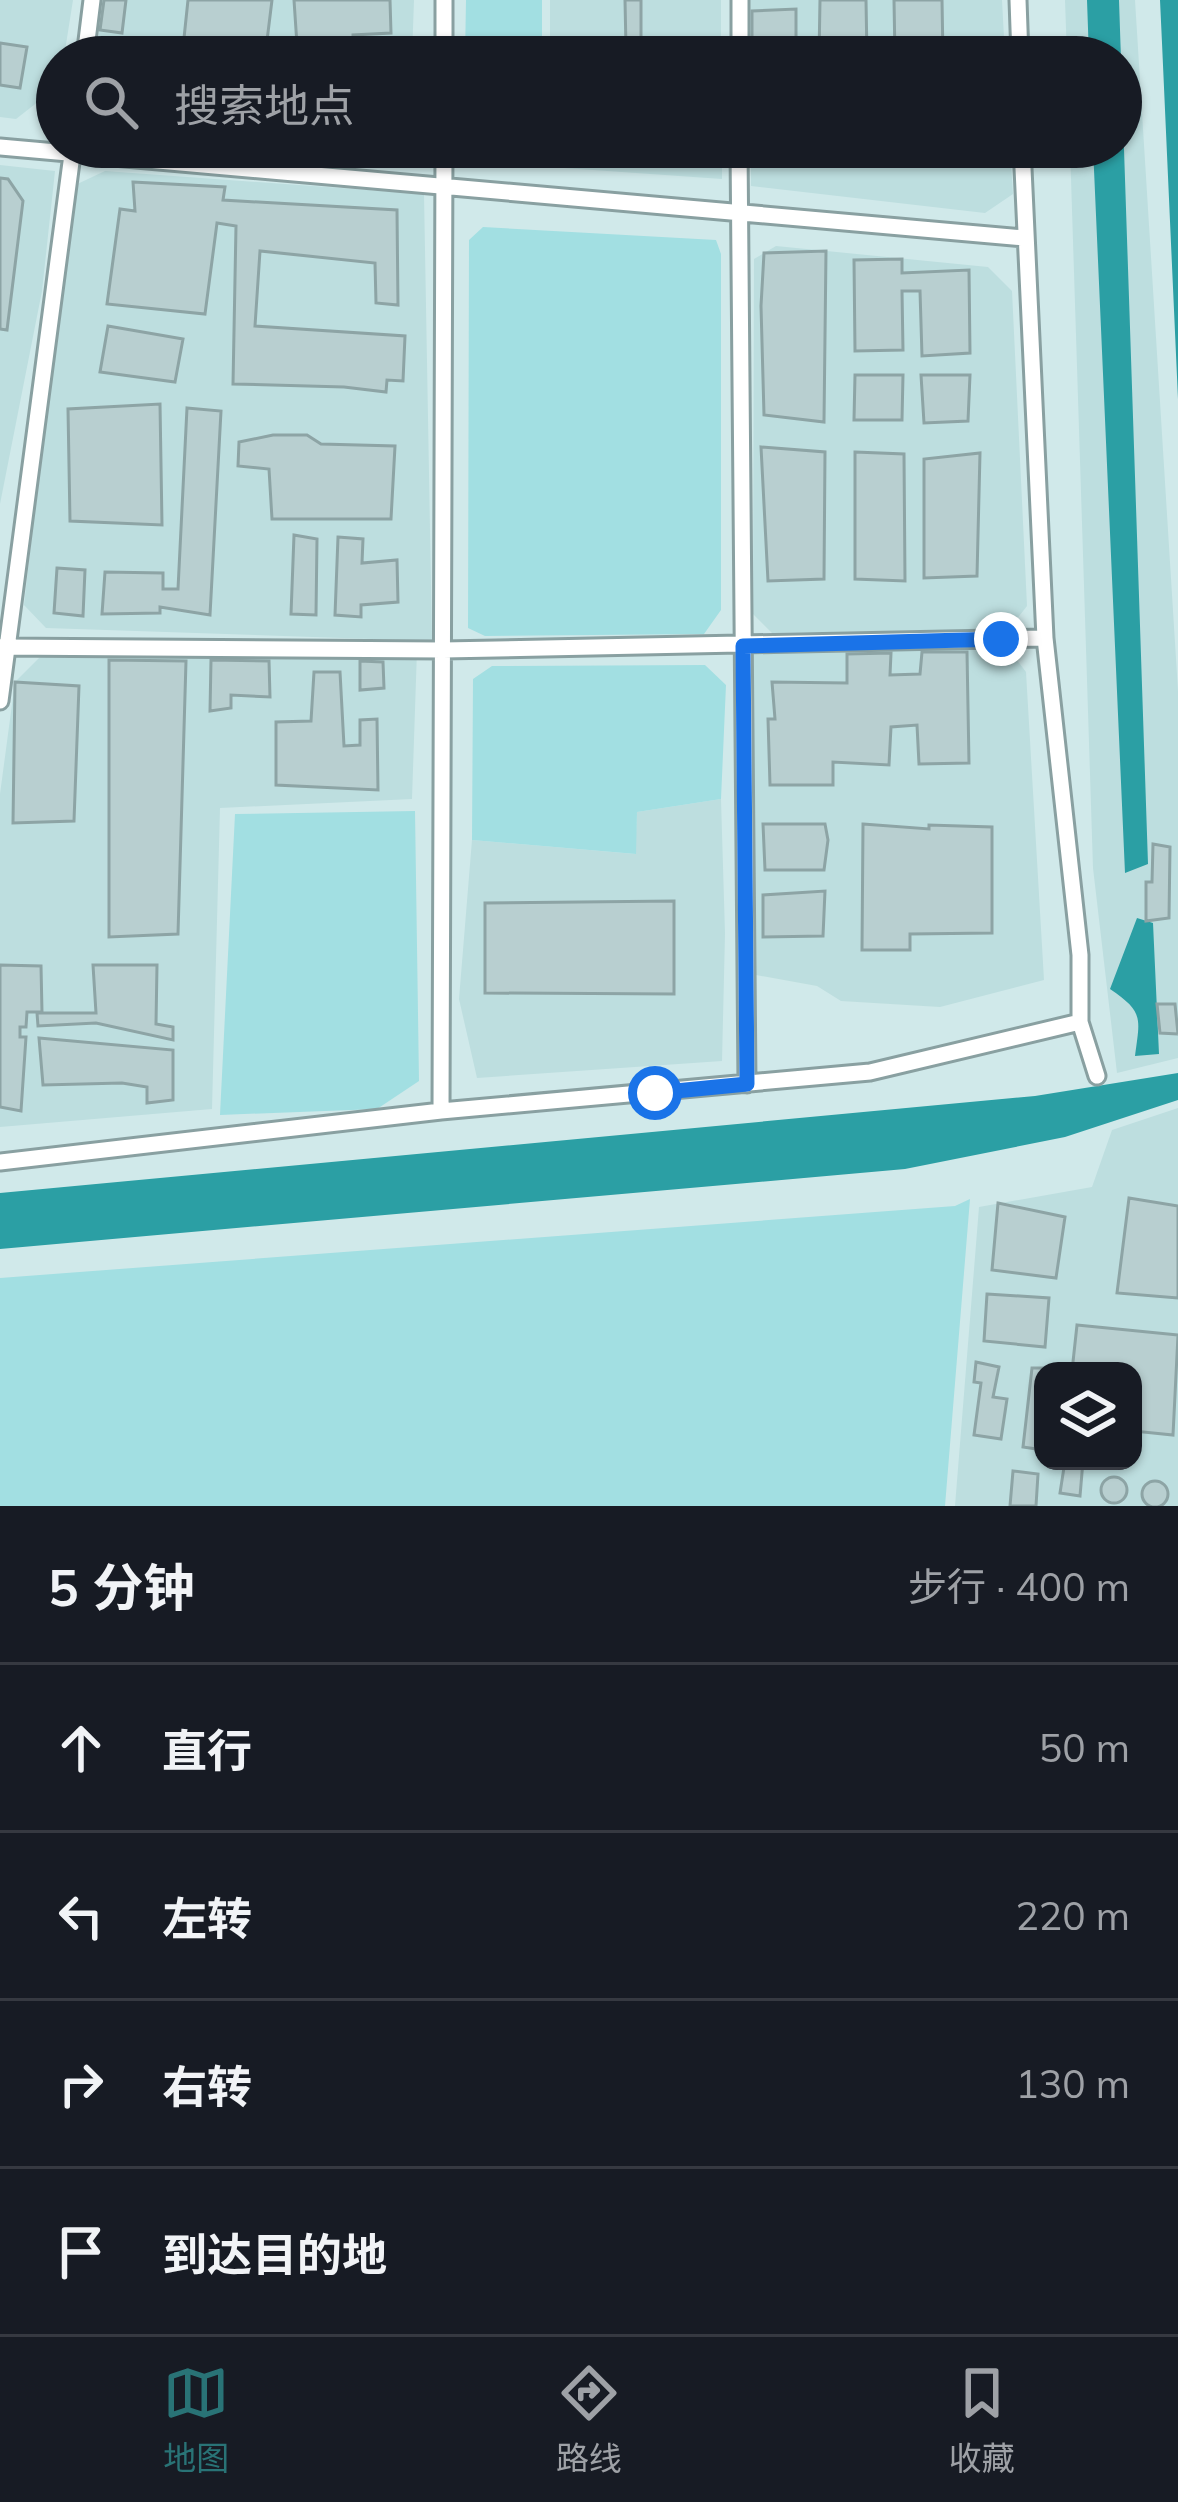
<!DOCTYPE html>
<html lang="zh">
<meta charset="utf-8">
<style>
:root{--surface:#171b24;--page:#242831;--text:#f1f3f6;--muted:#9ea1a6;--line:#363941;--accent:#297376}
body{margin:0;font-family:Mulish,"Noto Sans SC",sans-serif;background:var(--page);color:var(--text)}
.controls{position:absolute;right:36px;bottom:36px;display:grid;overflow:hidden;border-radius:24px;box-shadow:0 3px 9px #0004}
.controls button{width:108px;height:108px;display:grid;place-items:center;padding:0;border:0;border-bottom:3px solid var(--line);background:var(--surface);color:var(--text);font:60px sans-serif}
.stop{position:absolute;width:36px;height:36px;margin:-27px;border:9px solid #1a73e8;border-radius:50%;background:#fff}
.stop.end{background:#1a73e8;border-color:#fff;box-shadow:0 3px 12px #0008}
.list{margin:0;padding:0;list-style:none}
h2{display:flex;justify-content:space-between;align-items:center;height:156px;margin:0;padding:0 48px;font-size:51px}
h2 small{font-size:39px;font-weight:400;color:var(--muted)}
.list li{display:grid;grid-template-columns:78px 1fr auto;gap:36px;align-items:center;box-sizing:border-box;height:168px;padding:0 48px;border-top:3px solid var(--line)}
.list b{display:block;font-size:45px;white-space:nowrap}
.list em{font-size:39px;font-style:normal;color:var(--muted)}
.icon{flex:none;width:66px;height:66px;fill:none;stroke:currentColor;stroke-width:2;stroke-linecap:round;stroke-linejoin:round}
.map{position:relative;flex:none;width:1178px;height:1506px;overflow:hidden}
.search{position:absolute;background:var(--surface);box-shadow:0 3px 9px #0004;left:36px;right:36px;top:36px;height:132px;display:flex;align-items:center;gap:30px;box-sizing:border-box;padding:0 42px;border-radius:66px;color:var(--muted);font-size:45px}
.sheet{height:828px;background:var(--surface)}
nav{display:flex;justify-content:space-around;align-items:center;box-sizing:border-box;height:168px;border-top:3px solid var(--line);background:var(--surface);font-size:33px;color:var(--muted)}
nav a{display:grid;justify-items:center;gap:6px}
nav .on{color:var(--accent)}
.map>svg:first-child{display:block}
.built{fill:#bddedf;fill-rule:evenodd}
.green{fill:#a2dfe2}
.water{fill:#2b9fa4}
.building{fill:#b8cfd0;stroke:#8da4a5;stroke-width:3}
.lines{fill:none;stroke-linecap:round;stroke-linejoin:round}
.minor-casing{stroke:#89a0a1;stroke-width:21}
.minor{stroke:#fff;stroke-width:15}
.route{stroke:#1a73e8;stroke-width:15}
</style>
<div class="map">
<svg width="1178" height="1506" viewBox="0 0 1178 1506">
<rect width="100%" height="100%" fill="#d0e9ea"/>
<path class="built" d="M0 0H73L64 57H57V87L16 119 0 117Z
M103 0H414L412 57H96Z
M550 0H721V57H550Z
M750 0H1002L1005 57H750Z
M1065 0H1135L1178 691V1058L1117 1073 1093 868 1070 147H1121V57H1067Z
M550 147H722V179L550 167Z
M751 147H1010L1013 194 985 213 751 186Z
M0 165 55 171 42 291 0 504Z
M105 171 424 194 432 641 46 628 24 605 71 187Z
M776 246 988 267 1012 291 1027 606 1009 629 772 633 753 614 754 259Z
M1001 639 1026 672 1044 980 940 1007 841 1001 817 986 756 975 753 651Z
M417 650 412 799 220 808 212 1109 0 1127V794L15 682 40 657Z
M721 799 725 934 722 1061 477 1078 459 999 472 840 635 854 637 812Z
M1178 1108V1506H955L979 1207 1092 1187 1112 1130ZM1043 1371H1133V1461H1043Z"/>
<path class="green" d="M466 0H542V57H465Z
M464 147H541V168L464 161Z
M483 227 716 240 721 254V610L704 634 485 636 468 628 469 240Z
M705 665 726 685 721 799 637 812 636 854 472 840 473 679 492 666Z
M415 811 419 1081 377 1109 220 1115 235 814Z
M970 1199 945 1506H0V1278L955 1206Z"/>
<path class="water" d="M1087 0H1119L1148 864 1125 873 1093 147H1121V57H1089Z
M1160 0H1178V399L1162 43Z
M1137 918 1153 923 1159 1054 1135 1056C1140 1018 1144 1012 1110 989Z
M1178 1073V1100L1065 1137 905 1169 0 1249V1193L1035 1096Z"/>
<path class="building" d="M104 0H126L122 33 100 30Z
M188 0H272L265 57H182Z
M294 0H390L391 33 353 35V57H287V44L297 45Z
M625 0H641V47L626 48Z
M820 0H866L867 57H819Z
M894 0H942L943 57H895Z
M796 9V57H764V45H752V11Z
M0 43 27 47 20 88 0 85Z
M0 178 8 179 23 201 7 330 0 329Z
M133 182 225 187 223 200 397 210 398 305 376 303 375 263 260 251 255 326 405 336 403 381 387 380 386 392 344 387 233 384 236 226 217 223 205 314 107 304 120 209 135 211Z
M826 251 824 422 764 415 761 306 764 253Z
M902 259V273L969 270 970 353 922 356 920 291H902L903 350 855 351 854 260Z
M108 326 183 339 175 382 100 372Z
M855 375H903L902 420H854Z
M921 375H970L968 421 924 423Z
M160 404 162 525 70 521 68 409Z
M187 408 221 411 210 615 160 607V613L102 614 105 572 163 573V589H178Z
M273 435H307L321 444 395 446 391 519H272L269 469 238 466 239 442Z
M761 447 825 452 824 579 768 581Z
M855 452 904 454 905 581 855 579Z
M980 453 977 576 924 578V459Z
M294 535 317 539 316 615 291 614Z
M338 537 363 539 362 563 397 560 398 602 361 605V617L335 615Z
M57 568 85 570 83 616 54 613Z
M922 652H967L969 763 919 764 917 725 891 727 889 765 833 762V785H770L768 719H775L772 682 847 683V654L891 653 890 675 920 674Z
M109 660 186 661 178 934 109 937Z
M211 660 269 661 270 697 231 695V708L210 711Z
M360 661 383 662 384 688 360 690Z
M314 672H340L344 746 360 745V720L377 719 378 790 276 785V722L311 721Z
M15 682 79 686 74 821 13 823Z
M763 824H825L828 840 824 870H765Z
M863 824 929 829V825L992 827V933L910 934V950H862Z
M1153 844 1170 847 1169 918 1146 921V882H1152Z
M825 891 823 936 763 937V895Z
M674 901V994L485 993V903Z
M0 965 41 966 42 1012H27L26 1027H20V1037H26L21 1111 0 1107Z
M93 965H157L156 1024 173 1027V1040L96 1023 38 1026 37 1013H96Z
M1157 1004H1175L1178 1034 1160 1033Z
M39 1038 173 1050V1100L147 1103V1087L122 1083 43 1085Z
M1129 1198 1178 1206V1298L1117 1293Z
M998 1203 1065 1217 1056 1278 992 1270Z
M987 1294 1049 1298 1045 1347 984 1341Z
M1077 1325 1178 1335 1173 1435 1133 1431V1371H1072Z
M976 1362 999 1367 993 1397 1007 1399 1001 1439 974 1435 981 1383 974 1382Z
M1032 1368H1043V1450L1023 1447Z
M1065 1461H1083L1080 1496 1060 1493Z
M1013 1471 1038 1474 1036 1506H1010Z
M1101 1490a13 13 0 1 1 26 0a13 13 0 1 1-26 0Z
M1142 1494a13 13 0 1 1 26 0a13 13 0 1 1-26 0Z"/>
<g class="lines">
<defs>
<path id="minor" d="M444 0V57
M1018 0 1020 57
M85 57 92 0
M740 57V0
M0 147 1024 238
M739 147 747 1084
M1022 147 1045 638 1080 955V1022L1097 1076
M0 647 443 650 1045 638
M0 701 73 147
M441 1111 444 147
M0 1162 441 1111 870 1072 1080 1022"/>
</defs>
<use href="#minor" class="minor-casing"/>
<use href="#minor" class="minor"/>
</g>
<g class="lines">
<path class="route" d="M655 1093 747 1084 743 646 1001 639"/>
</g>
</svg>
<div class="controls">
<button><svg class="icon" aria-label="layers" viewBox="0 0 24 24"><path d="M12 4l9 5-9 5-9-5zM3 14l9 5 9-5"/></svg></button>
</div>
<div class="stop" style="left:655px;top:1093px"></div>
<div class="stop end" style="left:1001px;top:639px"></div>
<div class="search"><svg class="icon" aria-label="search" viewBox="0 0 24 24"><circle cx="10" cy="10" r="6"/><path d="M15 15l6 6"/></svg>搜索地点</div>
</div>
<section class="sheet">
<h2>5 分钟<small>步行 · 400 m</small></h2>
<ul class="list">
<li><svg class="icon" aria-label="ahead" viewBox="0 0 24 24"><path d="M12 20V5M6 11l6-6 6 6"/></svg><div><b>直行</b></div><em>50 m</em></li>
<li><svg class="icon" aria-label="left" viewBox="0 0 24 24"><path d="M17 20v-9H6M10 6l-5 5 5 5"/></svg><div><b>左转</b></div><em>220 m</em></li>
<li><svg class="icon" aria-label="right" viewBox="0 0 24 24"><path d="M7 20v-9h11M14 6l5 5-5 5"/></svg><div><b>右转</b></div><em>130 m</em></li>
<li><svg class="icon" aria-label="arrive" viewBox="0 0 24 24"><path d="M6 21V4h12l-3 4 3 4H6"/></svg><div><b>到达目的地</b></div></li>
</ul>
</section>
<nav>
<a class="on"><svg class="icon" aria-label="map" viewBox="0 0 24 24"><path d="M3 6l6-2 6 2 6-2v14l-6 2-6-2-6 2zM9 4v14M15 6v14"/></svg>地图</a>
<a><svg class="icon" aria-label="directions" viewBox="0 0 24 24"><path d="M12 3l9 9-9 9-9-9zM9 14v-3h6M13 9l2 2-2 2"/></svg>路线</a>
<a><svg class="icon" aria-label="saved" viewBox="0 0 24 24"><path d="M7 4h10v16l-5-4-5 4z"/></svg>收藏</a>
</nav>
